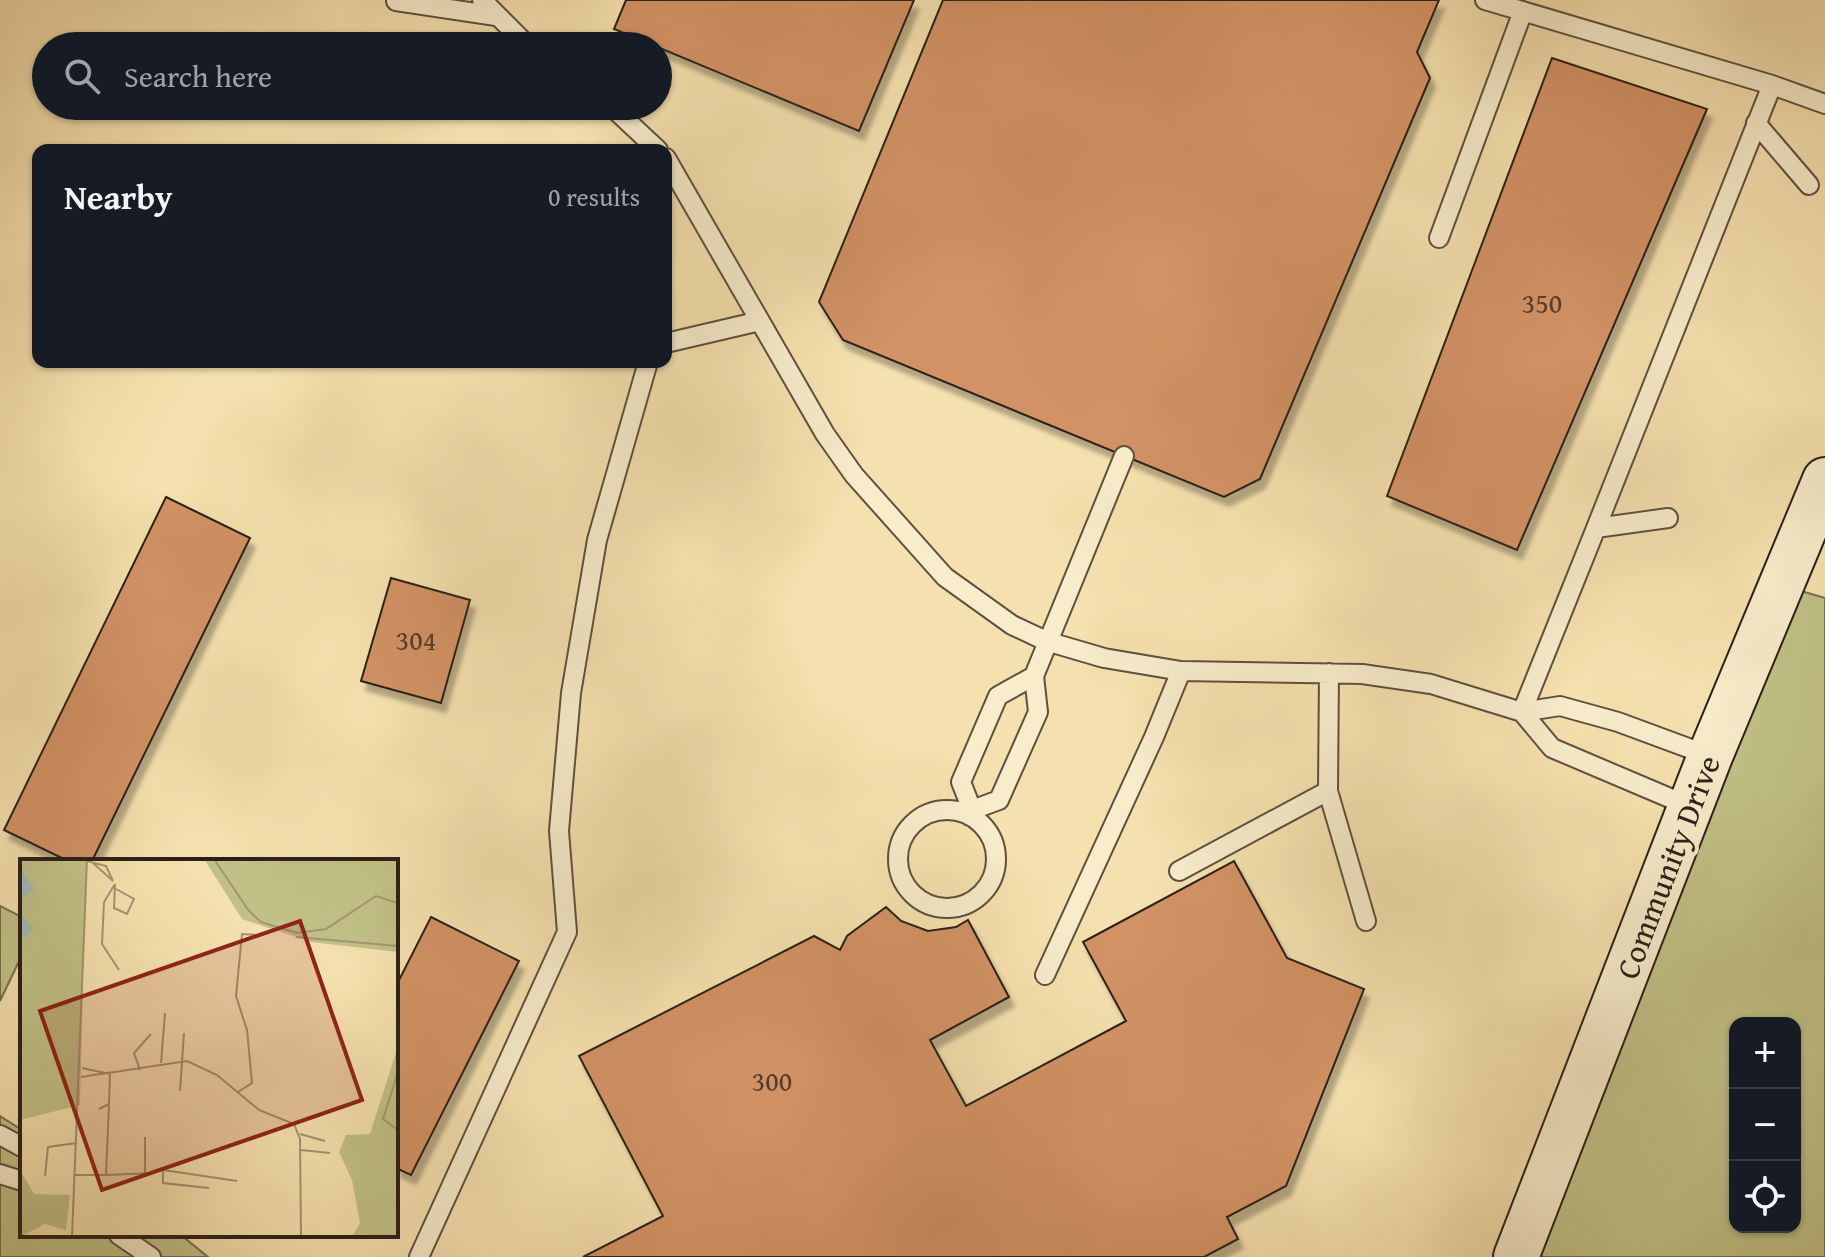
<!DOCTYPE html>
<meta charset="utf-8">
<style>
:root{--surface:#171b24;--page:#242831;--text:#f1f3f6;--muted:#9ea1a6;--line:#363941}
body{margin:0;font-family:"Gentium Book Plus",serif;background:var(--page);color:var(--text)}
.controls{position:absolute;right:24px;bottom:24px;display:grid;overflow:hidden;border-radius:16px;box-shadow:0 2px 6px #0004}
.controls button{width:72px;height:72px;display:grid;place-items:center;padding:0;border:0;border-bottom:2px solid var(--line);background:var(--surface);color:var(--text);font:40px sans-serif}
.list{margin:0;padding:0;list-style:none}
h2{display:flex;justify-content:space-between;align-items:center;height:104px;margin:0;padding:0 32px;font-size:34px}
h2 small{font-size:26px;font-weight:400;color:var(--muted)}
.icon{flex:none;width:44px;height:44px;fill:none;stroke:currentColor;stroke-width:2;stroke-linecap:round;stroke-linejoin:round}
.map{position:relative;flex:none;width:1825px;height:1257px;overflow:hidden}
.search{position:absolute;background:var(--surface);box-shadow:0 2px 6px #0004;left:32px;top:32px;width:640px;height:88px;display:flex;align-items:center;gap:20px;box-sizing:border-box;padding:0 28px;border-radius:44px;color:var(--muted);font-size:30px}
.panel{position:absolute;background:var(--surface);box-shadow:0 2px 6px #0004;left:32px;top:144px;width:640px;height:224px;border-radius:16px}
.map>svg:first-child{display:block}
.green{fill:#c1c187;stroke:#767050;stroke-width:2;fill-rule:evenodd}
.building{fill:#d29265;stroke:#2b2019;stroke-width:2;filter:url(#shadow)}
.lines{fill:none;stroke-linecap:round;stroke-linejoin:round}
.lane-casing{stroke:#5e503e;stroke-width:22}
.secondary-casing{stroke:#2b2019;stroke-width:48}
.lane{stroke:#f8eccb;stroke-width:18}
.secondary{stroke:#f8eccb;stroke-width:44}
.labels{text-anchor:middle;stroke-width:8;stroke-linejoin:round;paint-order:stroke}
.number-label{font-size:28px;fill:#553c2c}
.street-label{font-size:32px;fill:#2b2019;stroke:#f8eccb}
.inset-road{fill:none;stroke:#a49473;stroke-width:2}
.view{fill:#8f2418;fill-opacity:0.15;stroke:#8f2418;stroke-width:4}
.inset-edge{fill:none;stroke:#2b2019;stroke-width:4}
</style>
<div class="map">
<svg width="1825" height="1257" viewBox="0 0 1825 1257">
<defs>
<filter id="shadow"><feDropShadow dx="5" dy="9" stdDeviation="2" flood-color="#0004"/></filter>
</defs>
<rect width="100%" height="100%" fill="#f5e1af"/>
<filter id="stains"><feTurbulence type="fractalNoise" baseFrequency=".0025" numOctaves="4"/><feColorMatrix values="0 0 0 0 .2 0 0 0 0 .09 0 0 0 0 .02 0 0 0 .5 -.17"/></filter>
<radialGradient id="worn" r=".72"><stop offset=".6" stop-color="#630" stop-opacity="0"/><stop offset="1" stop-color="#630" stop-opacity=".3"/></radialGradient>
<path class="green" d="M1781 585 1825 598V1257H1516ZM1735 1023H1795V1227H1735Z
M0 906 22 917V955L0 1001Z
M0 1116 22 1130V1235H181L208 1257H0Z"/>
<path class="building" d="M626 0H914L859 131 614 29Z
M943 0H1439L1417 52 1430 78 1260 479 1224 497 843 340 819 302Z
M1552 58 1707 109 1517 550 1387 496Z
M166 497 250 538 92 861H68L4 830Z
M391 578 470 600 441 703 361 681Z
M1234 861 1287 958 1364 989 1286 1186 1227 1217 1238 1239 1204 1257H583L663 1216 579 1056 814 936 840 950 847 936 886 907 901 921 928 931 956 927 968 920 1009 997 930 1040 966 1106 1126 1021 1083 942Z
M431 917 519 961 411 1175 396 1168V986Z"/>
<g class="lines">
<defs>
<path id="lane" d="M482 0 528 46
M1485 0 1772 85
M396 1 496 16
M611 106 658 150
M1756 123 1809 185
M666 158 825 434 854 475 945 577 1012 625 1046 641 1104 658 1181 671 1362 674 1431 684 1522 712 1560 706 1618 722 1710 756
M1439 238 1523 11
M666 343 760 321
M1668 518 1596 528 1772 85 1825 104
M1522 712 1596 528
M1522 712 1552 748 1691 807
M1328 791 1366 921
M972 810 999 800 1038 712 1034 676 1124 456
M898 859a49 49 0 1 1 98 0a49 49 0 1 1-98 0Z
M970 816 972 810 961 782 998 696 1034 676
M1179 871 1328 791 1329 673
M1045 975 1154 737 1181 671
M0 1135 22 1147
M0 1174 22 1181
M119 1235 151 1257
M419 1257 567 932 559 831 571 693 597 540 648 362"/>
<path id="secondary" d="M1516 1257 1710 756 1825 480"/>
</defs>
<use href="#lane" class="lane-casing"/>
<use href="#secondary" class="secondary-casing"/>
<use href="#lane" class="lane"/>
<use href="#secondary" class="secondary"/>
</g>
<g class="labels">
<g class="number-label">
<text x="1542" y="313">350</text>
<text x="416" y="650">304</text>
<text x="772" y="1091">300</text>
</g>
<g class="street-label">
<text transform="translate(1668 867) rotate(-69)" y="11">Community Drive</text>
</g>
</g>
<g transform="translate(20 859)">
<rect width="378" height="378" fill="#f5e1af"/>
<path d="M0 0H66L60 246 0 261ZM184 0H378V93L291 83 222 60ZM378 187V378H332L340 364 332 321 319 293 326 276 350 275ZM0 311 14 335 50 336 46 371 25 365 0 378Z" fill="#c1c187"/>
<path d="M1 10 15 30 3 38 1 54 13 70 1 81Z" fill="#a0bbb6"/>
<path class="inset-road" d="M194 0 229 52 241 63 277 74 306 70 356 37 378 44M67 2 86 7 93 22 73 4M95 25 84 43 82 85 99 111M95 25 94 49 107 55 114 40 96 30M276 78 378 87M141 204 145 154M62 209 90 215M120 211 114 194 131 175M378 213 363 260 378 271M61 218 167 202 197 216 239 251 274 265 280 280 281 378M160 232 164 174M218 233 232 224 227 171 216 137 222 75 238 76M89 245 90 215M280 275 305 282M281 291 310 294M125 315V278M55 316H86L89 245 79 250M86 316 135 314M25 317 28 288 57 284M189 329 143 324V311L217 322M52 378 67 0"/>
<path class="view" d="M280 62 342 241 82 331 20 152Z"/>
<rect width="378" height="378" class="inset-edge"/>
</g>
<rect width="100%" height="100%" filter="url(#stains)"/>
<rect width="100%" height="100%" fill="url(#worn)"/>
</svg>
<div class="controls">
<button>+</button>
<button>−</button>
<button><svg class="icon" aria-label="locate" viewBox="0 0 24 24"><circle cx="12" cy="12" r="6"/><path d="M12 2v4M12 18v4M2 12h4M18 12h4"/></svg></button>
</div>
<div class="search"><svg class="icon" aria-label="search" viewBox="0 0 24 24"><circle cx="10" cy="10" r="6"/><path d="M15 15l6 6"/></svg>Search here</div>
<section class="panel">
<h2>Nearby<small>0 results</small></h2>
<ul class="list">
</ul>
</section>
</div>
